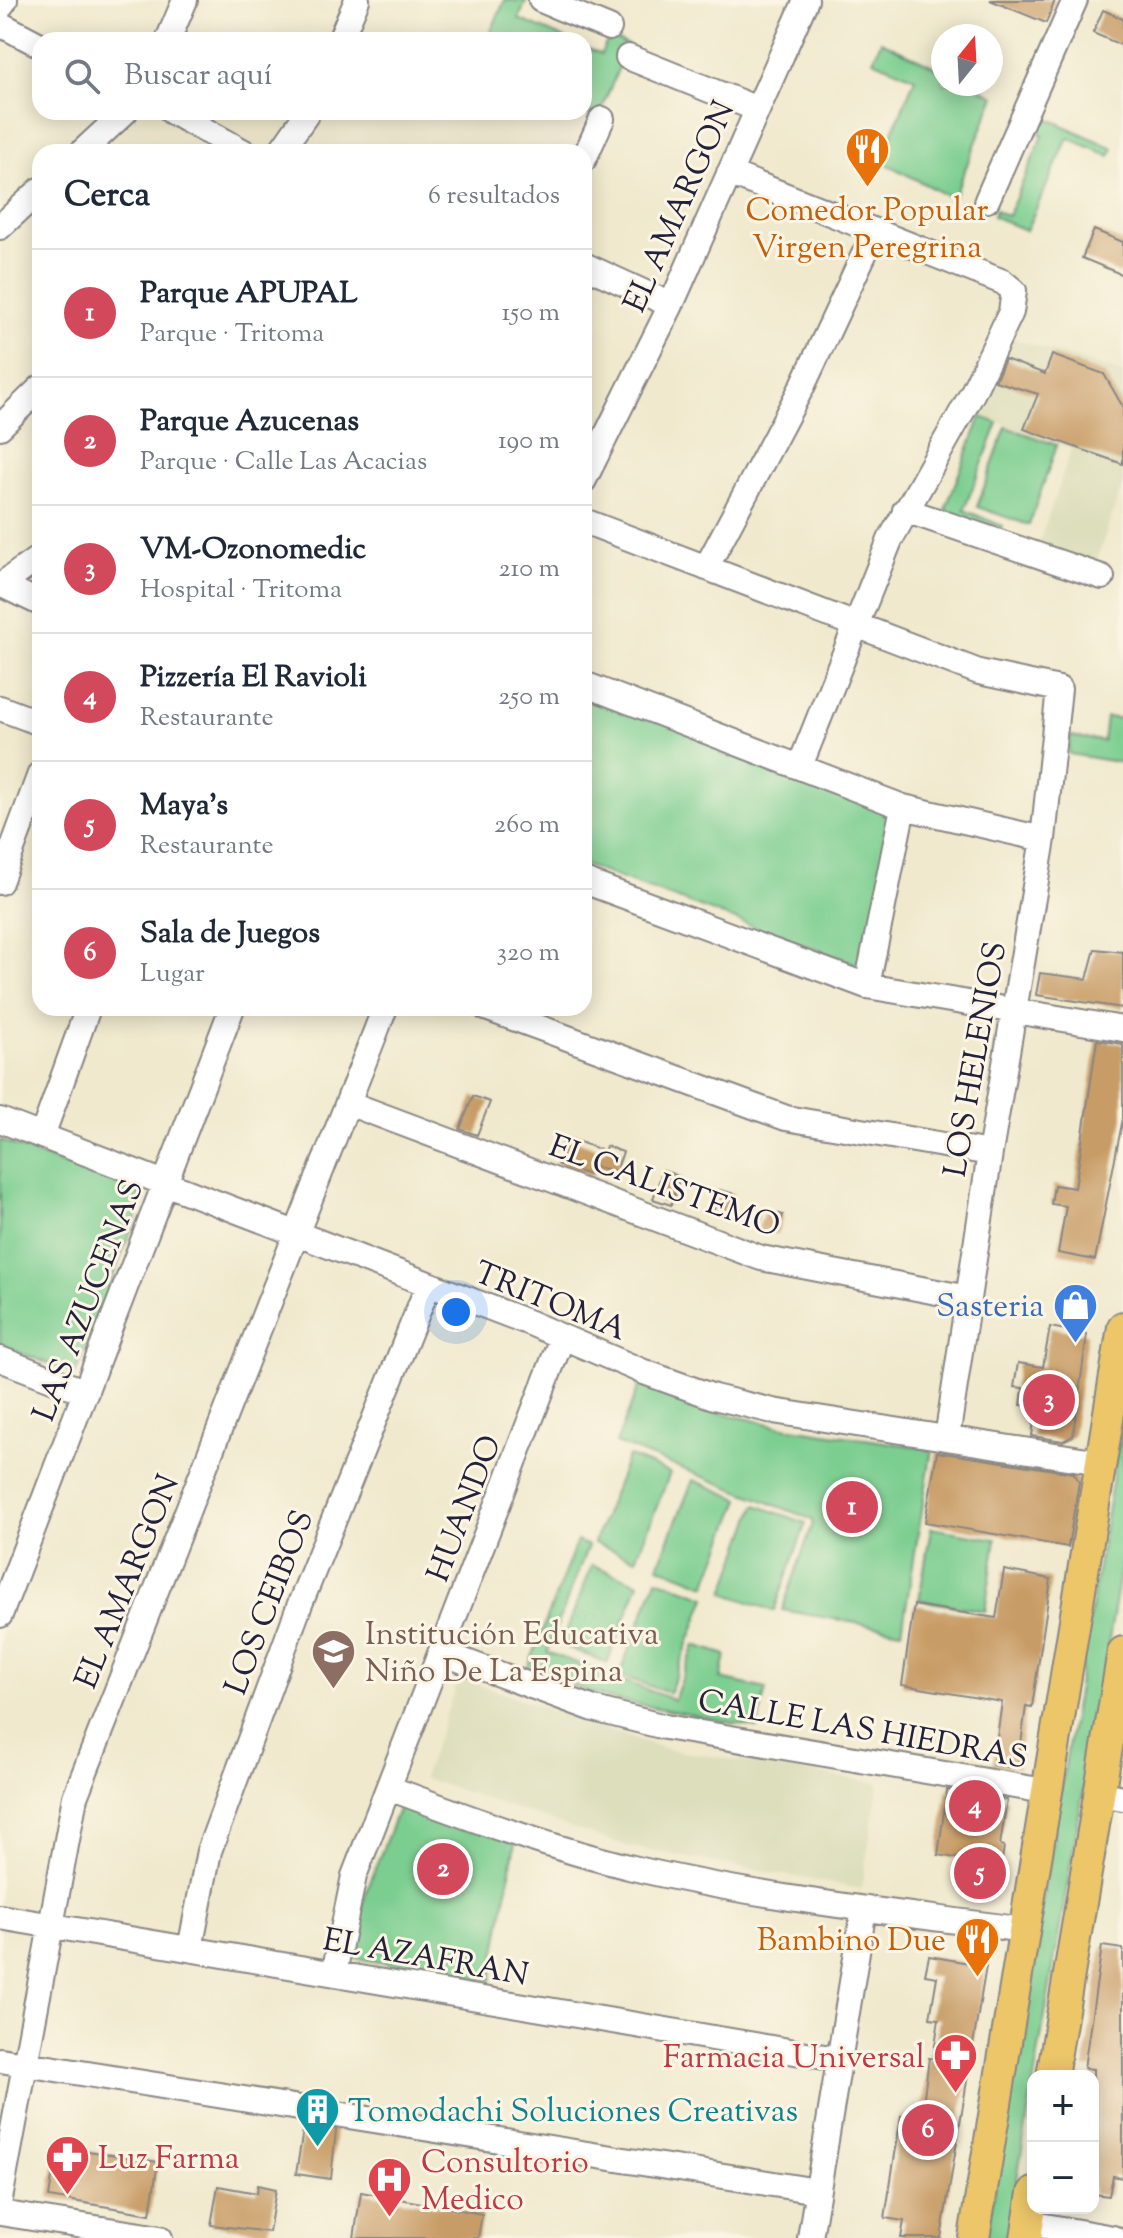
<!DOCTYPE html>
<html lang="es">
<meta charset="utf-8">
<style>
:root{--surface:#fff;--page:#f2f2f3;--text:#1f2937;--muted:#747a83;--line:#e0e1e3;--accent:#d1495b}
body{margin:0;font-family:"Sorts Mill Goudy",serif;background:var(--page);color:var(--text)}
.controls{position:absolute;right:24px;bottom:24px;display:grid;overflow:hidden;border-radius:16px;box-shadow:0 4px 20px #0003}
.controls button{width:72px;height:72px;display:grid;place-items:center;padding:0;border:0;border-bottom:2px solid var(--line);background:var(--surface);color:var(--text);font:40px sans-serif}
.compass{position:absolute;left:931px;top:24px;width:72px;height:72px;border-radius:50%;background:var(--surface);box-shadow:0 4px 20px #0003;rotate:18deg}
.you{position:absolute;left:456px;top:1312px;width:28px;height:28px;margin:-20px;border:6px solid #fff;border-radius:50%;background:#1a73e8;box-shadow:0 0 0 12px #1a73e833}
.badge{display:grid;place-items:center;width:52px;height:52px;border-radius:50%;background:var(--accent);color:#fff;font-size:26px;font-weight:700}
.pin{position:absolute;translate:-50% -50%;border:4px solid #fff;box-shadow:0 2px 8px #0006}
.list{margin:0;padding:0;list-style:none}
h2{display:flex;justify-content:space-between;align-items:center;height:104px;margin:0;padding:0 32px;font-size:34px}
h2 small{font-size:26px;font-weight:400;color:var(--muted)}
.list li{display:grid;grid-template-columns:52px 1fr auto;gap:24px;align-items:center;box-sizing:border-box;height:128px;padding:0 32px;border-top:2px solid var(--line)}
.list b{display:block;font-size:30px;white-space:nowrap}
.list p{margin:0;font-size:26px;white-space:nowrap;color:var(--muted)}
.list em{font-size:26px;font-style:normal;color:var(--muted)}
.icon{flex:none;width:44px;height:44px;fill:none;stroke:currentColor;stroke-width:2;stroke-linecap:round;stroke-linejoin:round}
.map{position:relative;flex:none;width:1123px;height:2238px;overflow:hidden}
.search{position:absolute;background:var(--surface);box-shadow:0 4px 20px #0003;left:32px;top:32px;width:560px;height:88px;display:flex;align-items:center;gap:20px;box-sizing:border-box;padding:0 28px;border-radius:24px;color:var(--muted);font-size:30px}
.panel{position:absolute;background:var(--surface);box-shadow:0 4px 20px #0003;left:32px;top:144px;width:560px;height:872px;border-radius:24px}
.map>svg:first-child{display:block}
.built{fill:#dddebc}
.green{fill:#7bce90;stroke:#4e7866;stroke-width:2}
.building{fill:#c89c66}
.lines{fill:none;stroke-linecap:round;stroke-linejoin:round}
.minor-casing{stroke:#898684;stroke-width:28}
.major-casing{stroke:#898684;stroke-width:34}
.minor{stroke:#fff;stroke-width:24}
.major{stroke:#ecc669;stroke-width:30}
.labels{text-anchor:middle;stroke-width:6;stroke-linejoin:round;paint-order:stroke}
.street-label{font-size:32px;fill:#22223b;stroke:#fcf5e5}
.food-label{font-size:32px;fill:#c56008;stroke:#fcf5e5}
.shop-label{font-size:32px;fill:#366cbe;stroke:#fcf5e5;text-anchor:end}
.education-label{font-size:32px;fill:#785e54;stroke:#fcf5e5;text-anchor:start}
.health-label{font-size:32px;fill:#be3a42;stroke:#fcf5e5;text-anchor:start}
.culture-label{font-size:32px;fill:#0d838f;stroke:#fcf5e5;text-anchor:start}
</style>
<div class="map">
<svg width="1123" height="2238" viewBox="0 0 1123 2238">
<rect width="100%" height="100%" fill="#fcf5e5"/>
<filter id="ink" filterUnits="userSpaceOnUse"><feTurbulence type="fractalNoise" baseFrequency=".0125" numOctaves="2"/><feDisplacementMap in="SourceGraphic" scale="16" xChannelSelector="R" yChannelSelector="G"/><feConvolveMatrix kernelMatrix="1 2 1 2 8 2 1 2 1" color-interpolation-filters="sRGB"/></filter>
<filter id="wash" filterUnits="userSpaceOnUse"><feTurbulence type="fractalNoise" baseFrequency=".006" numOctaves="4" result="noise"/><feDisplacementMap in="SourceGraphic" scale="32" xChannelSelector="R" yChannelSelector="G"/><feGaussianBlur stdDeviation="1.8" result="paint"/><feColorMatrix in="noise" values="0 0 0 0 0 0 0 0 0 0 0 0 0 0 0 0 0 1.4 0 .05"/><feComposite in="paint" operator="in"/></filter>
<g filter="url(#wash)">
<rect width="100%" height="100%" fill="#f0e9cd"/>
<path class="built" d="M1011 338 1123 373V483L1095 566 1038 546 1072 448 980 415Z
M459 1678 666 1749 879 1783 861 1889 629 1847 423 1778Z"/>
<path class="green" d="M505 0 526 1 519 19 568 40H487Z
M609 37 628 45 598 118 582 112 584 47 601 54Z
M881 41 943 71V84H970L995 96 953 199 881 161 915 78 873 60Z
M1038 114 1113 148 1110 156 1068 138 1026 231 993 216 995 210 1008 216 1043 135 1031 129Z
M981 417 998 423 964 510 1002 526 999 532 945 510Z
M1006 427 1057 445 1029 525 977 507Z
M584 689 897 810 868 968 584 865Z
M1106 717 1123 719V763L1069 754 1070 736 1103 741Z
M0 1140 145 1195 75 1374 0 1345Z
M641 1381 714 1411 778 1426 932 1449 902 1631 782 1610 813 1523 811 1519 616 1443Z
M1123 1417V1557L1007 2238H986Z
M628 1456 670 1473 636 1559 594 1543Z
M693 1480 740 1499 706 1585 658 1566Z
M756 1505 806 1523 774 1611 724 1593Z
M931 1528 996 1539 985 1611 919 1600Z
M577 1541 588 1546 547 1652 674 1700 695 1645 726 1655 721 1679 766 1689 757 1728 607 1698 527 1670Z
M592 1565 639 1583 607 1663 561 1645Z
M657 1579 706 1597 669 1693 619 1675Z
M402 1799 515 1843 491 1980 354 1958 365 1895Z"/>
<g id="blocks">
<path class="building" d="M990 0H1055L1046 23Z
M1103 10 1123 19V46L1093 33Z
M1094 230 1123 242V275L1082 258Z
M1052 355 1104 374 1123 407V464L1024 429 1038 394 995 381 1005 359 1045 374Z
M1095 949 1123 952V1008L1036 995 1040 973 1087 979Z
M1097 1040 1123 1044V1118L1095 1260 1058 1253 1066 1206 1051 1204 1054 1185 1075 1188Z
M473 1096 490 1102 477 1135 460 1129Z
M566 1137 604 1151 606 1146 623 1152 616 1171 595 1167 592 1176 557 1164Z
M663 1170 680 1177 671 1205 653 1199Z
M719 1190 734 1194 727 1217 713 1213Z
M765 1210 783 1215 777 1234 758 1228Z
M1050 1327 1087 1334 1073 1436 1063 1441 1032 1436 1036 1406 1021 1405 1023 1388 1014 1387 1018 1363 1043 1367Z
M937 1452 1074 1473 1079 1482 1068 1547 925 1522Z
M1004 1570 1051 1579 1032 1707 1026 1706 1018 1768 993 1765 1002 1702 902 1685 914 1605 996 1618Z
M947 1790 1007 1800 1000 1845 1004 1846 998 1888 959 1881 962 1859 938 1855Z
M1102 1946 1123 1949V2178L1113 2176 1109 2196 1093 2194V2069L1084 2068Z
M929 1956 986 1966 941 2238H901L904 2221 885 2218 901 2116 921 2119 929 2058H933L939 2019 930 2018 937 1977 925 1975Z
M304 2124 336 2129 331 2179 296 2174Z
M57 2146 158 2162 150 2214 49 2197Z
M258 2185 276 2189 269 2232 211 2225 218 2186 257 2193Z
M361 2192 482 2214 478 2238H354Z"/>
</g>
</g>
<g filter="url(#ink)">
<use href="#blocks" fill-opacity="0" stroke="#898684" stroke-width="2"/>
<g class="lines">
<defs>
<path id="minor" d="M541 0 609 28
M0 7 5 0
M0 24 40 45
M168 40 185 0
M340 40 357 0
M628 57 757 109
M172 112 244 152
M82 152 125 112
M280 152 308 112
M584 159 602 119
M729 173 1003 282 1014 291 1011 312 972 394 890 540 800 766
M987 200 1075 0
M0 227 40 190
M584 265 671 305
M0 427 40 388
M584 480 671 305 806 0
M905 510 1102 577
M584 521 979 672 1059 689 1043 839 990 1153 947 1438
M706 568 803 385 874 233
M0 584 40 603
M1 585 40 557
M584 684 903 807 1043 839
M0 708 40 723
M584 881 867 986 1123 1029
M0 882 40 774
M867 986 903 807
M486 1008 786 1118 990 1153
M348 1103 761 1258 968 1298
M0 1120 530 1323 644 1372 714 1397 773 1411 1100 1462
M42 1136 88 1008
M0 1359 86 1392
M0 1615 232 1008
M442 1653 594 1709 665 1727 1045 1791
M389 1788C469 1818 550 1848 633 1868 761 1898 893 1912 1024 1930
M1097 1793 1123 1798
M0 1917 842 2060
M190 1949 209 1851 300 1604 428 1286
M334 1973 354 1876 562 1338
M0 2060 817 2191
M0 2199 75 1797 385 1008
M0 2213 160 2238
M1028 2223 1113 2238
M810 2238 864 1909"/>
<path id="major" d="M1052 2076 1123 1652
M974 2238 1123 1327
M1026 2238 1033 2193"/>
</defs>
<use href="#minor" class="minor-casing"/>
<use href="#major" class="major-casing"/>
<use href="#minor" class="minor"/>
<use href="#major" class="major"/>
</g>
</g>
<defs>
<symbol id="restaurant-pin" viewBox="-11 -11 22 30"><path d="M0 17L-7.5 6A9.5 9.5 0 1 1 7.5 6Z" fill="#e8710a" stroke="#fcf5e5"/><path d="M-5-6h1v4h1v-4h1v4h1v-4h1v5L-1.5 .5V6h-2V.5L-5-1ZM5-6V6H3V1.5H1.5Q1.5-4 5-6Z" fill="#fff"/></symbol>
<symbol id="shop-pin" viewBox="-11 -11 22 30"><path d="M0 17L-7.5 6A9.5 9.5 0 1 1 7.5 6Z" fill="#3f7fe0" stroke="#fcf5e5"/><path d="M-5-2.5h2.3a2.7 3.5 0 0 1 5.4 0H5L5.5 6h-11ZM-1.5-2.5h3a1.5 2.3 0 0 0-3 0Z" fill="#fff"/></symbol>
<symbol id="school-pin" viewBox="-11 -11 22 30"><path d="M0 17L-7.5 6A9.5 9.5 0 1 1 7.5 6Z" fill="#8d6e63" stroke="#fcf5e5"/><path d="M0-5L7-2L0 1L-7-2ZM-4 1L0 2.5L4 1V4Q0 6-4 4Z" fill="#fff"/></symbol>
<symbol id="pharmacy-pin" viewBox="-11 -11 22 30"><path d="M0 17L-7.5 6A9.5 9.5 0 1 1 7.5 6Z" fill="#e0444e" stroke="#fcf5e5"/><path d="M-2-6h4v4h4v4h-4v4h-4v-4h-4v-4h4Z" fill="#fff"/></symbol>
<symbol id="building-pin" viewBox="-11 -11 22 30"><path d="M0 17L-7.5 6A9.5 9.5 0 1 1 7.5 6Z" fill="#0f9aa8" stroke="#fcf5e5"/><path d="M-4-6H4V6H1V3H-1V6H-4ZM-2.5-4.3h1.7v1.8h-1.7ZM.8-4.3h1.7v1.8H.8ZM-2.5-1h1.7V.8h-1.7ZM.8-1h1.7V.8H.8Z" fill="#fff"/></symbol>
<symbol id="hospital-pin" viewBox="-11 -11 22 30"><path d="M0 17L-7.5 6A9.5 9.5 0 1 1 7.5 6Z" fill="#e0444e" stroke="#fcf5e5"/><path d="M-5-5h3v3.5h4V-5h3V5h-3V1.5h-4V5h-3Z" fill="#fff"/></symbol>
</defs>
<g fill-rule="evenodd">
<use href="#restaurant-pin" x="842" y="124" width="51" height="69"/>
<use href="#shop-pin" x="1050" y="1280" width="51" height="69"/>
<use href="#school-pin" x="308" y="1626" width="51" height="69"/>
<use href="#restaurant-pin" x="952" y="1914" width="51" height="69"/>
<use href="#pharmacy-pin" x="930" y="2030" width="51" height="69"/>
<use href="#building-pin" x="292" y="2084" width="51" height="69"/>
<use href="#pharmacy-pin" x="42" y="2132" width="51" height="69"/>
<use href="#hospital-pin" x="364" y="2154" width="51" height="69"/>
</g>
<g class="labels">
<g class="street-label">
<text transform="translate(678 206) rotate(-66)" y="11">EL AMARGON</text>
<text transform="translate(974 1059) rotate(-80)" y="11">LOS HELENIOS</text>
<text transform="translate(665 1185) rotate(20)" y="11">EL CALISTEMO</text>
<text transform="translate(87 1300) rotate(-69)" y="11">LAS AZUCENAS</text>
<text transform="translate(551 1300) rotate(22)" y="11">TRITOMA</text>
<text transform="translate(463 1508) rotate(-69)" y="11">HUANDO</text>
<text transform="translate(126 1581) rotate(-68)" y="11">EL AMARGON</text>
<text transform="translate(268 1602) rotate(-69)" y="11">LOS CEIBOS</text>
<text transform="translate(863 1728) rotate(10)" y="11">CALLE LAS HIEDRAS</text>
<text transform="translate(426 1956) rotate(10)" y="11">EL AZAFRAN</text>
</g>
<g class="food-label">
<text x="867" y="220">Comedor Popular<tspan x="867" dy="37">Virgen Peregrina</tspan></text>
<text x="946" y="1950" text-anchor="end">Bambino Due</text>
</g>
<g class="shop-label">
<text x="1044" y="1316">Sasteria</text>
</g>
<g class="education-label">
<text x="365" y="1644">Institución Educativa<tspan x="365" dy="37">Niño De La Espina</tspan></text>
</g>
<g class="health-label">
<text x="925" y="2067" text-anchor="end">Farmacia Universal</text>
<text x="98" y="2168">Luz Farma</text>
<text x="421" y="2172">Consultorio<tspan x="421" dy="37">Medico</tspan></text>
</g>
<g class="culture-label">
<text x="348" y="2121">Tomodachi Soluciones Creativas</text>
</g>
</g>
</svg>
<div class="controls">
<button>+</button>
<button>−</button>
</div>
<svg class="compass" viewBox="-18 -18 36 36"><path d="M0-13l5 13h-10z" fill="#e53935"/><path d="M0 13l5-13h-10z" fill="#747a83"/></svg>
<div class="you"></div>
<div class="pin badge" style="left:852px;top:1507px">1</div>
<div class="pin badge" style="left:443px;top:1869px">2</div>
<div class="pin badge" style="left:1049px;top:1400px">3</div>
<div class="pin badge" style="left:975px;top:1806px">4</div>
<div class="pin badge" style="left:980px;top:1873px">5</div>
<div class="pin badge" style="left:928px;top:2130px">6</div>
<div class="search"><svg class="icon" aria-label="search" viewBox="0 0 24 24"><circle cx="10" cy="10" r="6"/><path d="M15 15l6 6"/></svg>Buscar aquí</div>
<section class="panel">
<h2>Cerca<small>6 resultados</small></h2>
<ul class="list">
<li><span class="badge">1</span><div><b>Parque APUPAL</b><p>Parque · Tritoma</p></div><em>150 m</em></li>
<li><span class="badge">2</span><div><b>Parque Azucenas</b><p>Parque · Calle Las Acacias</p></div><em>190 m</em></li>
<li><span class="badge">3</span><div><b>VM-Ozonomedic</b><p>Hospital · Tritoma</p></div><em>210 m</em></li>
<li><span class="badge">4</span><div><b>Pizzería El Ravioli</b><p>Restaurante</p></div><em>250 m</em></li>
<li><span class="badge">5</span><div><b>Maya's</b><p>Restaurante</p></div><em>260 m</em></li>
<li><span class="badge">6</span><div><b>Sala de Juegos</b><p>Lugar</p></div><em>320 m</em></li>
</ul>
</section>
</div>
